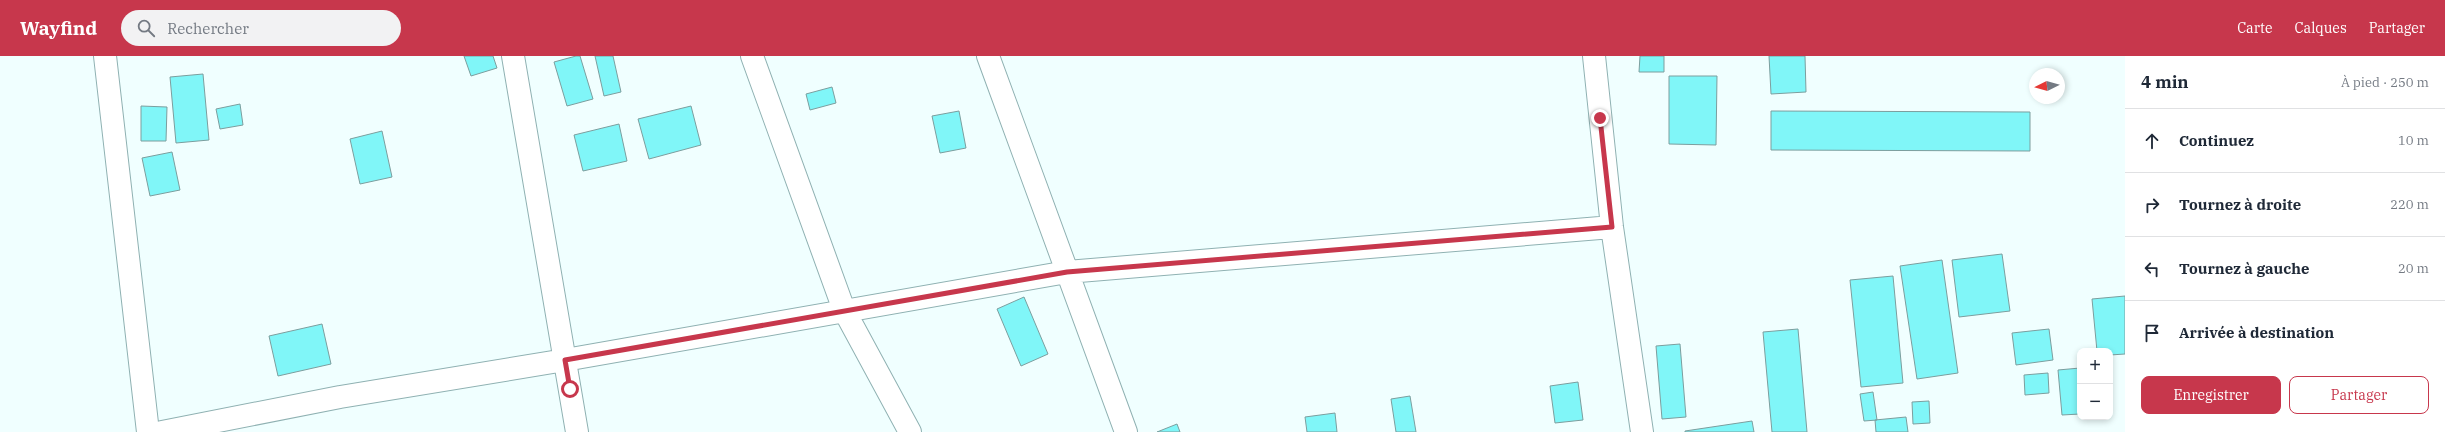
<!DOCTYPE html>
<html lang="fr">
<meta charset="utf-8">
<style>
:root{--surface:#fff;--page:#f2f2f3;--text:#1f2937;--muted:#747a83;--line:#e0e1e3;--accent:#c7374c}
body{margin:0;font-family:"IBM Plex Serif",serif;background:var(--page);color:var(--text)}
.controls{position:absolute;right:12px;bottom:12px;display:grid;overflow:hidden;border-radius:8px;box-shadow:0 2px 6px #0003}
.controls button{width:36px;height:36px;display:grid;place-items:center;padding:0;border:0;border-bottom:1px solid var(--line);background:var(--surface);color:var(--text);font:20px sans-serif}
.compass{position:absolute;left:2029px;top:12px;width:36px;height:36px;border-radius:50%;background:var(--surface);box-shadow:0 2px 6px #0003;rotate:265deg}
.stop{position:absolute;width:12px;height:12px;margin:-9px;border:3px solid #c7374c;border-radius:50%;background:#fff}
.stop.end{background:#c7374c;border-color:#fff;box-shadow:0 1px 4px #0008}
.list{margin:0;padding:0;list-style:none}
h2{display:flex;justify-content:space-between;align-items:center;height:52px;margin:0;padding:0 16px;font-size:17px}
h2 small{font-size:13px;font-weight:400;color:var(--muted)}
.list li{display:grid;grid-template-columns:26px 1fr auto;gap:12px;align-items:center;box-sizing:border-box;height:64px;padding:0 16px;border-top:1px solid var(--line)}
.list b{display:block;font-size:15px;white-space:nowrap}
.list em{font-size:13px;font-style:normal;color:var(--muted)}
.actions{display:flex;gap:8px;padding:12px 16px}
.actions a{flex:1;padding:9px 0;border:1px solid var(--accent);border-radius:8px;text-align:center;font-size:14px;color:var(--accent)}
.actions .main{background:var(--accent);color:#fff}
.icon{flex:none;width:22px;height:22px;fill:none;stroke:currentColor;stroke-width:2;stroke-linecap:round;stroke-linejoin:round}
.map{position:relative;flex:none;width:2125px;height:376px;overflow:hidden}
header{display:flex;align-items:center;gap:24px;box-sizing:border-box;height:56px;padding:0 20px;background:var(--accent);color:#fff}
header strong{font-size:19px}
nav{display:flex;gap:22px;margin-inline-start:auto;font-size:14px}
.search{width:280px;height:36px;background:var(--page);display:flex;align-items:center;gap:10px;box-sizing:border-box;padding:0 14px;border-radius:22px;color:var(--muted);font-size:15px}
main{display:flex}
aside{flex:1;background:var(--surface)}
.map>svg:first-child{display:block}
.building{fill:#80f6f8;stroke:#7c9e9e}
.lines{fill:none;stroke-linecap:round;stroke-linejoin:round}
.street-casing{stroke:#8fb1b2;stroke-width:24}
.street{stroke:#fff;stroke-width:22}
.route{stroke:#c7374c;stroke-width:5}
</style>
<header>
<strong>Wayfind</strong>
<div class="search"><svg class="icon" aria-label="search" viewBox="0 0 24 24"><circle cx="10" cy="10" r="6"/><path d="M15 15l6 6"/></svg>Rechercher</div>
<nav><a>Carte</a><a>Calques</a><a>Partager</a></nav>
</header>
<main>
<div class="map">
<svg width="2125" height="376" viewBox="0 0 2125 376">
<rect width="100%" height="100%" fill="#f0ffff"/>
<path class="building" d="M464 0H493L497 12 471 20Z
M576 0H580L593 43 567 50 554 6Z
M595 0H613L621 36 604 40Z
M1640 0H1664V16H1639Z
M1769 0H1805L1806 36 1771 38Z
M203 18 209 84 176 87 170 21Z
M1669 20H1717L1716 89 1669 88Z
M832 31 836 47 810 54 806 38Z
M240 48 243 69 220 73 216 53Z
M141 50 167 51 166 85H141Z
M691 50 701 89 649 103 638 63Z
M959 55 966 92 940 97 932 60Z
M1771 55 2030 56V95L1771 94Z
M619 68 627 105 583 115 574 79Z
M382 75 392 121 360 128 350 83Z
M172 96 180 134 150 140 142 102Z
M2002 198 2010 255 1959 261 1952 204Z
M1942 204 1958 317 1917 323 1900 210Z
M1893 220 1903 327 1861 331 1850 224Z
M2125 240V298L2110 299V295H2097L2092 243Z
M1024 241 1048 298 1021 310 997 253Z
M322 268 331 308 278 320 269 280Z
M1798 273 1807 376H1772L1763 276Z
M2049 273 2053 304 2016 309 2012 277Z
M1680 288 1686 361 1662 363 1656 290Z
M2080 312V358L2062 359 2058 314Z
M2048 317 2049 337 2025 339 2024 319Z
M1578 326 1583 364 1555 367 1550 330Z
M1873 336 1877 364 1864 365 1860 338Z
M1410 340 1416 376H1396L1391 343Z
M1929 345 1930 367 1913 368 1912 346Z
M1335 357 1337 376H1307L1305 361Z
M1906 361 1908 376H1876L1875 364Z
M1752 365 1754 376H1685V375Z
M1177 368 1180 376H1157Z"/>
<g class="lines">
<defs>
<path id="street" d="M105 0 148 376
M513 0 577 376
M752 0 844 254 910 376
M988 0 1126 376
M1594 0 1612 171 1642 376
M162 376 340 341 565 304 1067 216 1612 171"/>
</defs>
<use href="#street" class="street-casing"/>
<use href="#street" class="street"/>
</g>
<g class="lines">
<path class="route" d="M570 333 565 304 1067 216 1612 171 1600 62"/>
</g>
</svg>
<div class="controls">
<button>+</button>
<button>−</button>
</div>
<svg class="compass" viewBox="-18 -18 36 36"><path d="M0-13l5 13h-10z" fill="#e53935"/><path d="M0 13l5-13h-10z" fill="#747a83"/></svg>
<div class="stop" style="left:570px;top:333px"></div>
<div class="stop end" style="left:1600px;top:62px"></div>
</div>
<aside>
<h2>4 min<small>À pied · 250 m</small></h2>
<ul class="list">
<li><svg class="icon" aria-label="ahead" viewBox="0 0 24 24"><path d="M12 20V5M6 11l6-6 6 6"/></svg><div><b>Continuez</b></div><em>10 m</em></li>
<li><svg class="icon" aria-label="right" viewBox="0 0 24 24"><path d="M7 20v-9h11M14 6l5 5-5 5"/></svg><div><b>Tournez à droite</b></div><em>220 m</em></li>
<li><svg class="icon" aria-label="left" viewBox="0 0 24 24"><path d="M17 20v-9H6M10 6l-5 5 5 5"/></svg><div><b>Tournez à gauche</b></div><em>20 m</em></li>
<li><svg class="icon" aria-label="arrive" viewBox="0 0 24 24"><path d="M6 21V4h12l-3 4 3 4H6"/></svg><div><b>Arrivée à destination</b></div></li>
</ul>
<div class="actions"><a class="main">Enregistrer</a><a>Partager</a></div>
</aside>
</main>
